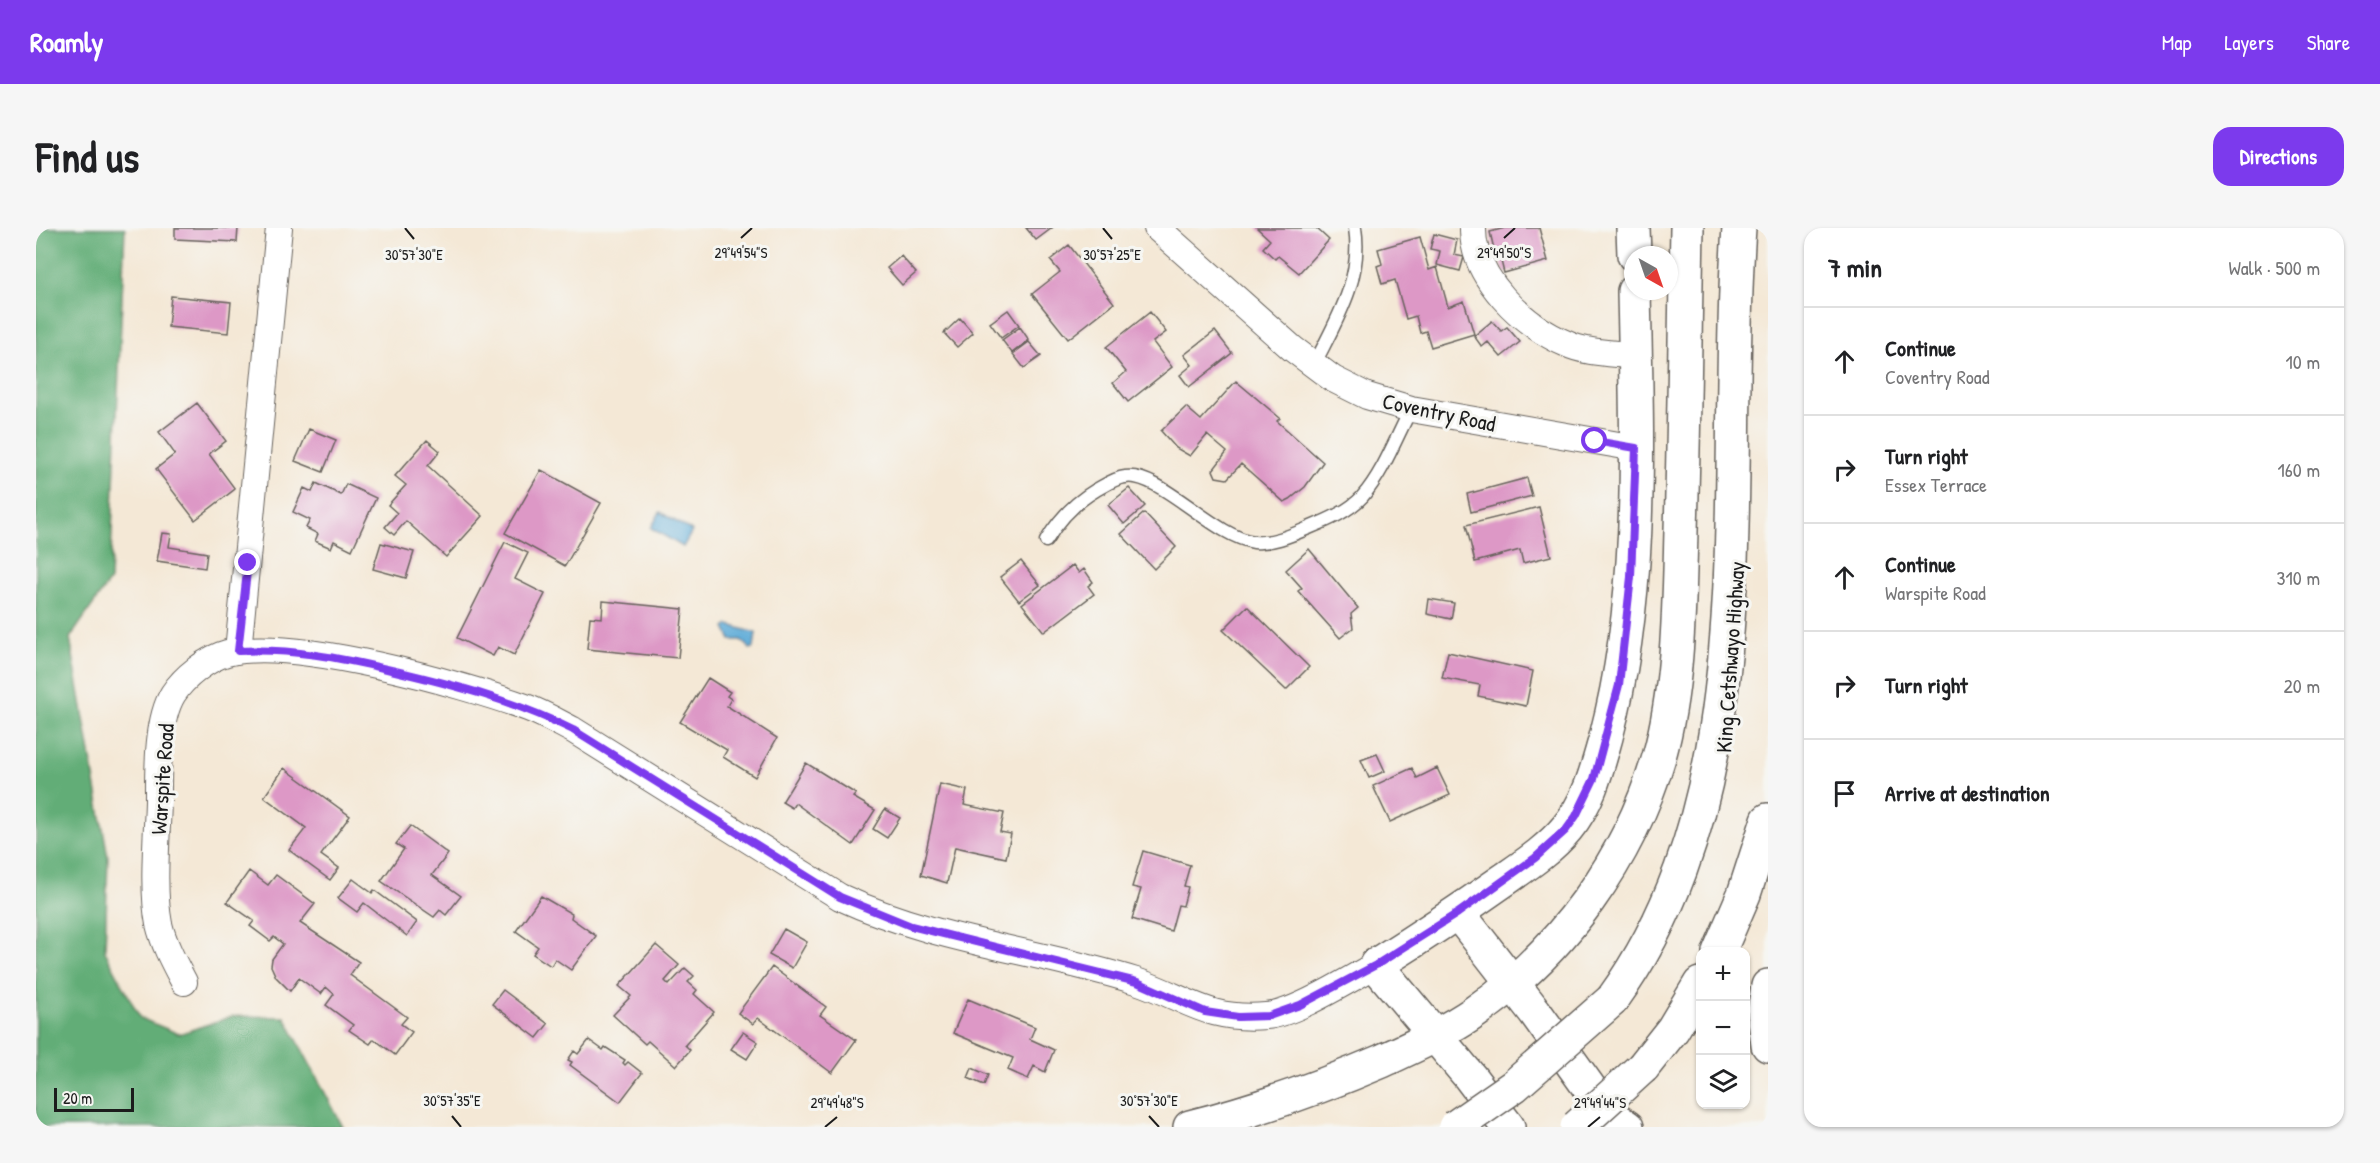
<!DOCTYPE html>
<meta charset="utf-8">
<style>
:root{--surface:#fff;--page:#f6f6f6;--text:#202124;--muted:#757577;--line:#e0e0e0;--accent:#7c3aed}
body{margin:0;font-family:"Patrick Hand",sans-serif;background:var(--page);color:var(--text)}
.controls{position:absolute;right:18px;bottom:18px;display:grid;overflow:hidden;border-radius:12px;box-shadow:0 2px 4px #0004}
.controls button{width:54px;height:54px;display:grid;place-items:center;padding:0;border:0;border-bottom:2px solid var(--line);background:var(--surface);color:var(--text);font:30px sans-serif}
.compass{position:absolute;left:1588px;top:18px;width:54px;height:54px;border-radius:50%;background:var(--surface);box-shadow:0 2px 4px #0004;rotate:140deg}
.scale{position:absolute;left:18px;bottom:15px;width:80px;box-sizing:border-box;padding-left:6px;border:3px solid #1c1c1c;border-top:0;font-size:16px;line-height:21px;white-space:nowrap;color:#1c1c1c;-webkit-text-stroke:4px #f6f6f2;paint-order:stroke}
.stop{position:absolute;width:18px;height:18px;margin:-14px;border:4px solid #7c3aed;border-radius:50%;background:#fff}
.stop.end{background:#7c3aed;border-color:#fff;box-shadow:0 2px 6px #0008}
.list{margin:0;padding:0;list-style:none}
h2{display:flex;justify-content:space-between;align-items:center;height:78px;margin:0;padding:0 24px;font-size:26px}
h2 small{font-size:20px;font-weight:400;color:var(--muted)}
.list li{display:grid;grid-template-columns:39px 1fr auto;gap:18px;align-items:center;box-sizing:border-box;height:108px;padding:0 24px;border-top:2px solid var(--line)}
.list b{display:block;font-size:22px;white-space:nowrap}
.list p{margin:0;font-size:20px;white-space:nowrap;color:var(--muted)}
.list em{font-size:20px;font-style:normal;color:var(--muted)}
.icon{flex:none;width:33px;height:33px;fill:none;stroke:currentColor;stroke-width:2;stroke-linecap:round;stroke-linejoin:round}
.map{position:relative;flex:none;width:1732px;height:899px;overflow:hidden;border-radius:18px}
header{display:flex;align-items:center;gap:36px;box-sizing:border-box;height:84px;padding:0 30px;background:var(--accent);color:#fff}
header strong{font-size:28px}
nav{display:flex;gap:33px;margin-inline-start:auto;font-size:21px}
.intro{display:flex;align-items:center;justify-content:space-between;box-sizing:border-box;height:144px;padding:0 36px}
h1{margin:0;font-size:42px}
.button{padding:15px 27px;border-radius:18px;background:var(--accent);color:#fff;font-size:21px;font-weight:700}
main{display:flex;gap:36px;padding:0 36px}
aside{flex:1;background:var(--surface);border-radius:18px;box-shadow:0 2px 4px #0004}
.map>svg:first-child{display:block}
.forest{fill:#62ad77;stroke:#3f644a;stroke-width:1.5}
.water{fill:#5facd8;stroke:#3e647a;stroke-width:1.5}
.building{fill:#dd98c6}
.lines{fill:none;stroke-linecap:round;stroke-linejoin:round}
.lane-casing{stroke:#68635d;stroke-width:15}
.street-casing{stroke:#68635d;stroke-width:28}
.secondary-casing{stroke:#68635d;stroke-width:36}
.highway-casing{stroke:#68635d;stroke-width:36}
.lane{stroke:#fff;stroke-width:12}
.street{stroke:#fff;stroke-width:26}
.secondary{stroke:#fff;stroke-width:33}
.highway{stroke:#fff;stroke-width:33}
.highway-bridge-casing{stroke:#68635d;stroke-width:36;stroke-linecap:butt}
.highway-bridge{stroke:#fff;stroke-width:33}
.route{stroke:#7c3aed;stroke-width:8}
.ticks{fill:none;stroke:#1c1c1c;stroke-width:2}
.labels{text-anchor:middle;stroke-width:6;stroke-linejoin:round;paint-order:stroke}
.street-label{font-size:22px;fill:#1c1c1c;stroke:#f6f6f2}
.ticks-label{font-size:15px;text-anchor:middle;fill:#1c1c1c;stroke:#f6f6f2;stroke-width:6;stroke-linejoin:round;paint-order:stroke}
</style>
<header>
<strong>Roamly</strong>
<nav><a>Map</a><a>Layers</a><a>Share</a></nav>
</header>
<div class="intro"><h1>Find us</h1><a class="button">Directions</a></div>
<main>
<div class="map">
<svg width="1732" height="899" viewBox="0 0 1732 899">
<rect width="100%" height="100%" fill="#f6f6f2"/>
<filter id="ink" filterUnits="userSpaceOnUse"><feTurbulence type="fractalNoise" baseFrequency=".0167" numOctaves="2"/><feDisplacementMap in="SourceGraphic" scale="12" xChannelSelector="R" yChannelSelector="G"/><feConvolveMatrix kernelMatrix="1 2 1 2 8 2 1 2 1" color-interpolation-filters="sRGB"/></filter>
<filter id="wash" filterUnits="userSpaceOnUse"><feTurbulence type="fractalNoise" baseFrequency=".008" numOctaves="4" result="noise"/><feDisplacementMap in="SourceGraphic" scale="24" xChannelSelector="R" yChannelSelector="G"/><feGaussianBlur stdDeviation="1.35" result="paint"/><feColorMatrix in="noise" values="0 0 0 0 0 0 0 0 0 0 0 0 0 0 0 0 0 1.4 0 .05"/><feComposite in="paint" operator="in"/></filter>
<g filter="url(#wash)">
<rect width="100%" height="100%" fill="#f4e8d6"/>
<path class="forest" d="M0 0H89L74 352 34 410 72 629 69 723 104 790 143 806 197 788 249 789 307 899H0Z"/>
<path class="water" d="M624 284 656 303 647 319 615 300Z
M693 397 720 405 718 420 714 421 705 412H695L689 400Z"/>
<g id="blocks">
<path class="building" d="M139 0H202L201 14 139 11Z
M990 0H1016L1000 12Z
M1221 0H1280L1293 12 1263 45 1242 28 1239 31 1227 20 1234 12Z
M1469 0H1503L1512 33 1468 45 1464 29 1460 30 1454 4Z
M1398 6 1421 12 1418 27 1428 29 1424 43 1401 37 1404 23 1394 21Z
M1384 9 1393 42 1401 39 1412 79 1428 73 1438 106 1395 119 1390 103 1384 105 1380 88 1370 91 1359 52 1346 56 1341 38 1346 36 1342 21Z
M1033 17 1078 75 1032 111 996 66 1024 44 1014 32Z
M865 28 880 45 866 57 851 40Z
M135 68 195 74 192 105 132 99Z
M972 82 983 97 965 110 954 95Z
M1114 84 1130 104 1117 114 1136 139 1092 174 1077 155 1090 144 1070 119Z
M924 90 937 105 921 119 908 105Z
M1456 93 1465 103 1471 99 1484 114 1465 129 1452 114 1446 119 1438 108Z
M984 99 993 112 976 125 966 112Z
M1179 103 1196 125 1153 159 1144 147 1156 137 1148 127Z
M993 114 1005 128 988 140 977 126Z
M1200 153 1244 190 1241 193 1287 234 1269 259 1254 271 1248 274 1205 236 1191 251 1180 249 1177 242 1191 224 1171 207 1154 228 1140 220 1125 203 1150 179 1165 192Z
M161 175 190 213 173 226 199 261 159 292 120 241 139 226 123 204Z
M273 201 300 212 287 244 259 233Z
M391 212 404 223 392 238 447 288 410 329 370 293 358 307 349 299 361 285 352 277 370 257 359 248Z
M505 242 565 275 529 338 469 305Z
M1491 250 1496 268 1435 284 1431 266Z
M280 255 305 267 310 256 340 270 316 322 298 313 295 320 279 313 282 306 270 300 274 292 257 284 268 260 276 264Z
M1093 260 1109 278 1088 296 1072 277Z
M1503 279 1515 328 1487 335 1484 322 1439 334 1430 297Z
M1108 285 1140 319 1118 341 1085 306Z
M126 305 135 306 133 319 171 325 169 340 121 333Z
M469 314 492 325 479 351 509 366 478 427 462 419 457 428 421 410Z
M345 315 378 324 370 350 337 341Z
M1273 321 1322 380 1315 386 1317 400 1304 410 1262 363 1266 360 1250 342Z
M985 333 1004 357 983 373 964 349Z
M1037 337 1043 345 1048 341 1057 354 1052 358 1058 366 1008 404 986 376Z
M1393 371 1418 375 1415 391 1391 386Z
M567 373 647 381 642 430 551 421 554 389 566 390Z
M1211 378 1273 439 1250 462 1187 402Z
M1412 424 1497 443 1490 478 1442 468 1444 457 1406 450Z
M672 450 694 464 691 468 695 471 691 478 741 510 719 549 687 529 691 522 644 494Z
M1341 526 1349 543 1333 550 1325 532Z
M770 535 820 566 817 569 839 582 817 617 759 575 756 580 746 574Z
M248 540 314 588 285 627 303 640 294 652 253 622 270 600 228 569Z
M1376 540 1381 550 1401 540 1414 567 1354 594 1337 558Z
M904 556 931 562 928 577 968 585 964 604 975 606 970 630 919 619 911 655 885 647Z
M849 581 864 590 851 610 837 601Z
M374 598 412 626 396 647 425 668 410 687 404 682 398 689 345 653 368 621 360 616Z
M1107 623 1154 637 1148 658 1152 659 1147 678 1142 677 1135 703 1096 691 1105 661 1096 659Z
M213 643 232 657 240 647 279 676 264 695 323 734 314 747 371 789 365 796 376 804 359 827 338 811 334 816 313 802 317 797 290 777 298 766 290 759 285 766 263 750 254 763 240 749 235 738 236 731 247 716 238 709 234 713 214 698 218 693 191 674Z
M317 651 336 665 338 662 381 694 371 708 328 675 321 684 302 670Z
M505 668 536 686 535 690 560 708 535 742 519 731 515 738 497 726 502 719 480 703Z
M748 701 771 714 756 740 733 727Z
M620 717 643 737 629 753 633 757 649 740 658 748 652 754 661 762 658 766 678 784 649 817 654 822 640 838 612 813 609 816 577 787 595 768 583 758Z
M736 739 790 779 784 787 820 812 796 845 722 790 717 796 702 785Z
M467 762 512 796 501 810 456 776Z
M932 771 999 799 994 811 1018 822 1009 844 998 838 992 851 972 842 977 830 917 805Z
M707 804 722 814 711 831 695 821Z
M553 812 567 822 569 819 589 832 587 835 589 837 592 834 606 845 584 874 534 837 536 834 532 832 538 823 542 826Z
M936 840 952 847 948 857 932 850Z"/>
</g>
</g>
<g filter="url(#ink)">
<use href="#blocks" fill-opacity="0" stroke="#68635d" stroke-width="1.5"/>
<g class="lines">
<defs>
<path id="lane" d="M1278 137C1300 93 1327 51 1319 0
M1010 313C1023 291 1038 275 1060 262 1069 257 1079 250 1089 249 1123 243 1178 309 1218 314 1237 316 1258 306 1275 299 1292 292 1313 283 1326 269 1347 245 1360 210 1375 181"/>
<path id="street" d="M1121 0 1257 121 1297 151 1331 168 1375 181 1600 220
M1437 0C1436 50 1488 98 1531 116 1550 125 1578 125 1599 128
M202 423 243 0
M148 754C138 735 128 717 123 696 116 661 121 610 122 573 122 543 121 492 137 466 148 449 172 430 191 425 255 408 427 456 492 480 508 486 523 495 537 502L804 669C899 713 1001 722 1100 753 1151 770 1170 793 1230 788 1259 786 1313 751 1340 737"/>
<path id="secondary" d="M1597 0 1598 27
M1422 685 1499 784 1572 886 1591 899
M1472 899 1434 849 1340 737C1383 710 1424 683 1465 654 1488 638 1513 622 1531 600 1553 574 1561 541 1570 509 1608 365 1601 211 1598 63"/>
<path id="highway" d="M1683 724 1708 666 1732 592
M1732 758 1728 784 1732 817
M1576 772C1732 557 1685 257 1703 0
M1607 839 1637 801 1664 756
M1154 899C1221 882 1283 860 1346 833 1378 818 1410 804 1439 784 1527 723 1593 631 1623 529 1643 457 1643 377 1645 303 1648 202 1649 101 1651 0"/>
</defs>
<use href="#lane" class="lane-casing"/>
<use href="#street" class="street-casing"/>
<use href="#secondary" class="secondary-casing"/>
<use href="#highway" class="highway-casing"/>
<use href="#lane" class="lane"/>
<use href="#street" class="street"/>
<use href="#secondary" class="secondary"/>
<use href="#highway" class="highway"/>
<defs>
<path id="highway-bridge" d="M1419 899 1478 858 1576 772
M1541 899 1607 839"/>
</defs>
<use href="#highway-bridge" class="highway-bridge-casing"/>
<use href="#highway-bridge" class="highway-bridge"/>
</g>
</g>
<g class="lines" filter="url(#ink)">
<path class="route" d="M212 335 202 423C254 420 305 430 355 442 419 457 479 473 537 502L804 669 875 698 1101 754 1169 784 1202 789 1233 788 1264 777 1340 737 1422 685 1499 630 1530 602 1540 588 1558 551 1583 457 1595 349 1600 220 1559 213"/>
</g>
<path class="ticks" d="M369 0 378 11M1067 0 1076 11M705 10 716 0M1468 10 1479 0M416 888 425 899M1113 888 1123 899M789 899 801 889M1552 899 1564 889"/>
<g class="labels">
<g class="street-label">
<text transform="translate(1403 184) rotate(12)" y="8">Coventry Road</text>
<text transform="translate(1694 429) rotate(-86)" y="8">King Cetshwayo Highway</text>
<text transform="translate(126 551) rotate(-86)" y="8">Warspite Road</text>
</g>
</g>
<g class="ticks-label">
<text x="705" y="30">29°49'54"S</text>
<text x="1468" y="30">29°49'50"S</text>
<text x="378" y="32">30°57'30"E</text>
<text x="1076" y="32">30°57'25"E</text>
<text x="416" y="878">30°57'35"E</text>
<text x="1113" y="878">30°57'30"E</text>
<text x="801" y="880">29°49'48"S</text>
<text x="1564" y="880">29°49'44"S</text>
</g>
</svg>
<div class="controls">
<button>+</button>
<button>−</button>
<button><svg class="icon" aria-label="layers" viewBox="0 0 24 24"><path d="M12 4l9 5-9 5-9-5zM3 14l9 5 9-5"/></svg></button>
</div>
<svg class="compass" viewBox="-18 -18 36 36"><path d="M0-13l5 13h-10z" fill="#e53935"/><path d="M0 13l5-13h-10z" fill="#757577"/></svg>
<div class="scale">20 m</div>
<div class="stop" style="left:1559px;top:213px"></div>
<div class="stop end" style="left:212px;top:335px"></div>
</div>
<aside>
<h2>7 min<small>Walk · 500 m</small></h2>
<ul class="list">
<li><svg class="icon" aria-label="ahead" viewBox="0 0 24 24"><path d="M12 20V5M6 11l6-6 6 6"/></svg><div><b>Continue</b><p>Coventry Road</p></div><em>10 m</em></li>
<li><svg class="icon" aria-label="right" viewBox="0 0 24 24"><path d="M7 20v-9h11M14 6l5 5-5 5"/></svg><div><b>Turn right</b><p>Essex Terrace</p></div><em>160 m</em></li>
<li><svg class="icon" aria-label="ahead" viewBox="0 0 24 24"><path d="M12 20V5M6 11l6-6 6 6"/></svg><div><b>Continue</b><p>Warspite Road</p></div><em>310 m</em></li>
<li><svg class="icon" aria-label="right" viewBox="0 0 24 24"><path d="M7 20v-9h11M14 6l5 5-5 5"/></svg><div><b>Turn right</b></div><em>20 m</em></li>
<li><svg class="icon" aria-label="arrive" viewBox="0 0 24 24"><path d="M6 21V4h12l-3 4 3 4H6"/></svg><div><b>Arrive at destination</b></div></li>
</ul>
</aside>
</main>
